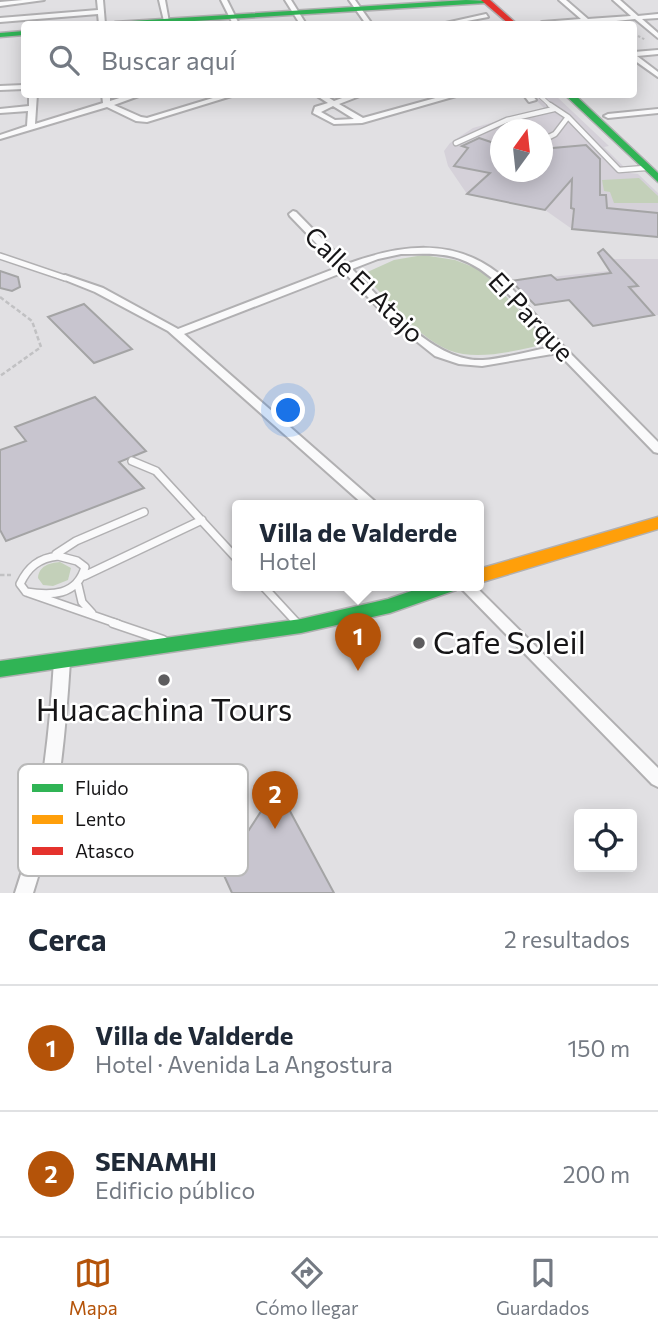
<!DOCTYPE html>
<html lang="es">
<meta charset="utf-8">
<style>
:root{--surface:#fff;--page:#f2f2f3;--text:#1f2937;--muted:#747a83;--line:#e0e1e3;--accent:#b45309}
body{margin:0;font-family:Commissioner,sans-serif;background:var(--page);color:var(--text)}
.controls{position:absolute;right:21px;bottom:21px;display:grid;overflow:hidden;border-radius:7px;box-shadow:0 4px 18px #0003}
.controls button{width:63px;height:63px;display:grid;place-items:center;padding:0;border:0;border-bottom:2px solid var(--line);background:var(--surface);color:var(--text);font:35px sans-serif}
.compass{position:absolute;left:490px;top:119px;width:63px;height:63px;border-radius:50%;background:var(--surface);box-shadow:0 4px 18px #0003;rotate:15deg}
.you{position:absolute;left:289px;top:411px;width:24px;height:24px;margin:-18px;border:5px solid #fff;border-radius:50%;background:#1a73e8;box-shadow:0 0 0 10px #1a73e833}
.badge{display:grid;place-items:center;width:46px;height:46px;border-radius:50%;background:var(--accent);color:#fff;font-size:23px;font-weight:700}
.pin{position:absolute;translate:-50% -58px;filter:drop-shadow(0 2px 4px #0008)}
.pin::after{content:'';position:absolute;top:37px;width:24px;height:21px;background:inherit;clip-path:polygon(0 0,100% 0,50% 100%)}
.popup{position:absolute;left:232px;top:500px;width:252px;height:91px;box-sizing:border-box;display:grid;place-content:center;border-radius:7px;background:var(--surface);filter:drop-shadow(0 2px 5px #0005);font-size:23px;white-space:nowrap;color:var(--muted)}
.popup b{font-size:26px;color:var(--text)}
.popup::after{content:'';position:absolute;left:50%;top:100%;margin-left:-14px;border:14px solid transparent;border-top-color:var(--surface)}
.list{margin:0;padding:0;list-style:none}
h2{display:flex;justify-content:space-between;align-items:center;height:91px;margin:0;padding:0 28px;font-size:30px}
h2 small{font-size:23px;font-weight:400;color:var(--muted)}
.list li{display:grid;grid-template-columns:46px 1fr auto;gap:21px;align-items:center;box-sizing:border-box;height:126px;padding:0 28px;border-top:2px solid var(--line)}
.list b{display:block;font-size:26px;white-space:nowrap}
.list p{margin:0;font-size:23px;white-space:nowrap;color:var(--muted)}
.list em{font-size:23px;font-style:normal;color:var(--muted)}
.icon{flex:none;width:38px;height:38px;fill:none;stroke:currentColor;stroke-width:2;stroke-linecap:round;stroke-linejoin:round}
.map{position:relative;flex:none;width:658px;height:893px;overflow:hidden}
.search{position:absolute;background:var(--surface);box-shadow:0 4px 18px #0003;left:21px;right:21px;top:21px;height:77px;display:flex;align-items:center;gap:18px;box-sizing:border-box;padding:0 24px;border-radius:7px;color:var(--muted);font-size:26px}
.sheet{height:343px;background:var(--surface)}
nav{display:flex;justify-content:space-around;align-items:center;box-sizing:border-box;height:98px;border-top:2px solid var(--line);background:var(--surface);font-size:19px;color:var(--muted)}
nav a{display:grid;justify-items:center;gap:4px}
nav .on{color:var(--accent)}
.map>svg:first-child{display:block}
.built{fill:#d5d1d9;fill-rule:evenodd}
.green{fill:#c3d0b9}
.building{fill:#c8c5cf;stroke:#a4a4a5;stroke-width:2}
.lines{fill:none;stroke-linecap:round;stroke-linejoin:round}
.lane-far4-casing{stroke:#b1b0b2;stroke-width:5}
.lane-far3-casing{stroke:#b1b0b2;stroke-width:7}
.lane-far2-casing{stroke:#b1b0b2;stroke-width:8}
.lane-far1-casing{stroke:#b1b0b2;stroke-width:10}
.lane-casing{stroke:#b1b0b2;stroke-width:11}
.street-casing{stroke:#b1b0b2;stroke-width:4}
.fast-casing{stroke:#b1b0b2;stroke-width:3}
.slow-casing{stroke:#b1b0b2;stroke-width:3}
.jam-casing{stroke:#b1b0b2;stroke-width:3}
.path-far1{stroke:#c1c1c3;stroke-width:2;stroke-dasharray:2.5 2;stroke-linecap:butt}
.path{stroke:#c1c1c3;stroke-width:2.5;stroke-dasharray:4.5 2.5;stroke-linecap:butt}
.lane-far4{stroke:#fafafb;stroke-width:3.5}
.lane-far3{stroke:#fafafb;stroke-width:4.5}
.lane-far2{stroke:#fafafb;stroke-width:5}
.lane-far1{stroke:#fafafb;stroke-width:7}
.lane{stroke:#fafafb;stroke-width:8}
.street{fill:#fafafb;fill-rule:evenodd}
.fast{fill:#30b455;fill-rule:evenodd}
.slow{fill:#ff9f0a;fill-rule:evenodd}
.jam{fill:#e5322d;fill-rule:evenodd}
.poi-dot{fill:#5d5c5e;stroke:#fff;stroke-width:2.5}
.labels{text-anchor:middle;stroke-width:5;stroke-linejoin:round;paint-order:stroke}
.street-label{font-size:26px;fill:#161517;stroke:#fff}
.near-poi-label{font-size:32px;fill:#161517;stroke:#fff;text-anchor:start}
.key{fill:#fff;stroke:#b9b9b9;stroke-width:2}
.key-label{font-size:19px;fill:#161517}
</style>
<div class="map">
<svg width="658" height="893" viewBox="0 0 658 893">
<rect width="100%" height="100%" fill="#e1e0e3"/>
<path class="built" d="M531 95H555L609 146 604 147 630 173 638 174 658 193V237L572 229 545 210 467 194 448 166 444 151 450 143 473 128 544 108ZM500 130H542V172H500Z
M602 259H658V315L593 326 569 300 535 305 511 281 609 271Z"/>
<path class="green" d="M639 178 658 196V203H614L610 192 604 191 602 180Z
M423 255 455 260 481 270 550 343C522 349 491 358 463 354 426 349 388 300 363 274L394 260Z
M60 562 71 568 68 580 53 586 43 585 38 578C39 566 49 563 60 562Z"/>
<path class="building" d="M479 138 500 145V172H542V149L586 145 600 159V195H606L607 208 658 213V237L572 229 574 209 571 208 572 179 545 210 467 194 490 173 454 166 468 148 462 146Z
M603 249 638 286 629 287 654 315 593 326 569 300 535 305 511 281 551 275 557 280 611 273 598 253Z
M0 271 18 277 20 287 12 291 0 288Z
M84 304 132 349 94 363 48 317Z
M95 397 146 451 119 462 144 488 6 541 0 530V450L26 441 15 427Z
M277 787 334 893H232L222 871Z"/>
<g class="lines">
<defs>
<path id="lane-far4" d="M538 94 552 107"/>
<path id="lane-far3" d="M550 105 568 117 619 170 645 168
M543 140 555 134 568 117
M456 143 507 120 554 109"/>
<path id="lane-far2" d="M0 256 65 278"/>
<path id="lane-far1" d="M132 461 156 471 237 559
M56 554 76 541 144 512
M58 556 77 561 85 567C77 596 51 596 26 592L20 584C28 567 39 558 58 556Z
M84 576 202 520
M78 585 82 602 92 613
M262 585 298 624
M26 592 118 624"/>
<path id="lane" d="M113 623 163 640
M297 623 299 625"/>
<path id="street" d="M23 0H44L0 6V2Z
M97 0H103L105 24H99L98 14 0 22V18L98 10Z
M159 0H165L169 22 164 21Z
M221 0H227L239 24H233Z
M285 0H291L306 24H300Z
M349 0H355L372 24H366Z
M559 0H566L588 19 631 16 613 0H620L638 16 658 14V18L642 19 658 33V38L635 19 588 24H539L542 22 581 19Z
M486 14 488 17 451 24H441Z
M658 50V54L637 56 658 72V77L634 60V52Z
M24 85V89L0 90V86Z
M29 94H37L35 124 103 103 102 94H110V101L132 94H144L114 105 141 117 147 118 226 94H238L147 122 136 121 107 107 0 139V135L27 126 28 111 0 113V109L29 106Z
M314 94H323L334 101 353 94H365L339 104 363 118 450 94H463L362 123 334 124 313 113 315 107 328 103ZM333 106 354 119 335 120 321 112Z
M523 94H531L536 100 529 102Z
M658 109V113L608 118 604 116 608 114Z
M293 211 296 212 347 264C399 245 452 237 498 273L564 347 658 442V453L654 452 558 353 482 366 459 364 435 356 390 320 344 272 184 334 379 505H364L168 331 95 292 60 278 65 275 103 288 178 329 339 267 290 216 289 214ZM401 254C420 254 442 252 460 259 498 272 527 317 552 347 530 351 506 358 483 360 434 363 384 302 352 269L378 259Z
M458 585H474L658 768V787L652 784Z
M62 655 67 657 70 661C65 740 58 817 33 893H15C41 817 49 740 54 661L57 657Z"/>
<path id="fast" d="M466 0 490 1 486 3 145 24H111L115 22Z
M24 31V35L0 37V33Z
M564 94H574L658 173V182Z
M429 585H459L456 590 390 613 301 633 0 677V661L301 619 388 599Z"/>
<path id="slow" d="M658 517V529L479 583V569Z"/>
<path id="jam" d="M481 0H490L517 24H509Z"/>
</defs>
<use href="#lane-far4" class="lane-far4-casing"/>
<use href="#lane-far3" class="lane-far3-casing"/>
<use href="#lane-far2" class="lane-far2-casing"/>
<use href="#lane-far1" class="lane-far1-casing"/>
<use href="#lane" class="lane-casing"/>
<use href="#street" class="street-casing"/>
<use href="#fast" class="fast-casing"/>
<use href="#slow" class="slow-casing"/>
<use href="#jam" class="jam-casing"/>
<path class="path-far1" d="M634 34 646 40"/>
<path class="path" d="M0 297 32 321 41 347 0 376
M0 575H11"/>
<use href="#lane-far4" class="lane-far4"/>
<use href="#lane-far3" class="lane-far3"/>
<use href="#lane-far2" class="lane-far2"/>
<use href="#lane-far1" class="lane-far1"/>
<use href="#lane" class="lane"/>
<use href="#street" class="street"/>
<use href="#fast" class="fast"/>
<use href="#slow" class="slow"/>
<use href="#jam" class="jam"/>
</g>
<g class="poi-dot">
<circle cx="419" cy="643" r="7"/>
<circle cx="164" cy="680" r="7"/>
</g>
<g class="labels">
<g class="street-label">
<text transform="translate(364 285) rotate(44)" y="9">Calle El Atajo</text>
<text transform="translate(531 317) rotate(47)" y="9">El Parque</text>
</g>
<g class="near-poi-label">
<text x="433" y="654">Cafe Soleil</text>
<text x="164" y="721" text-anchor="middle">Huacachina Tours</text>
</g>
</g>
<rect x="18" y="764" width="230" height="112" rx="10" class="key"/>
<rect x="32" y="784" width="31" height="8" fill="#30b455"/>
<rect x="32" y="815" width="31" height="9" fill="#ff9f0a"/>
<rect x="32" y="847" width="31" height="8" fill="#e5322d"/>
<g class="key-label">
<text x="75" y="795">Fluido</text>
<text x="75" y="826">Lento</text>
<text x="75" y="858">Atasco</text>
</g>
</svg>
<div class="controls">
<button><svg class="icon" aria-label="locate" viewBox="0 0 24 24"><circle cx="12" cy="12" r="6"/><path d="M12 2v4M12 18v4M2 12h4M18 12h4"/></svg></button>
</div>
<svg class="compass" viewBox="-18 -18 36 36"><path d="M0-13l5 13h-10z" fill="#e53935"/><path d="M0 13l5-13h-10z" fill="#747a83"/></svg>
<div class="you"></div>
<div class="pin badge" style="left:358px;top:671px">1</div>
<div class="popup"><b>Villa de Valderde</b>Hotel</div>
<div class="pin badge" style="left:275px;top:829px">2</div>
<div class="search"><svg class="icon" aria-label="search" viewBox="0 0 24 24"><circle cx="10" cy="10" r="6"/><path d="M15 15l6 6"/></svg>Buscar aquí</div>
</div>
<section class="sheet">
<h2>Cerca<small>2 resultados</small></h2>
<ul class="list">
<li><span class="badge">1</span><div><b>Villa de Valderde</b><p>Hotel · Avenida La Angostura</p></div><em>150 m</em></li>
<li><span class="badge">2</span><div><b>SENAMHI</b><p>Edificio público</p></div><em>200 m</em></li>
</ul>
</section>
<nav>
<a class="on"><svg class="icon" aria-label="map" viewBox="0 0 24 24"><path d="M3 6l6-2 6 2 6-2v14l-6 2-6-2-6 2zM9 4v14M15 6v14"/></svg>Mapa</a>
<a><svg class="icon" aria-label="directions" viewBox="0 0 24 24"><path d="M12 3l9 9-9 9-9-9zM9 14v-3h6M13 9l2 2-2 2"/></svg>Cómo llegar</a>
<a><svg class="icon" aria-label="saved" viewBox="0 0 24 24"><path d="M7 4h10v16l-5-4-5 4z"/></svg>Guardados</a>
</nav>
